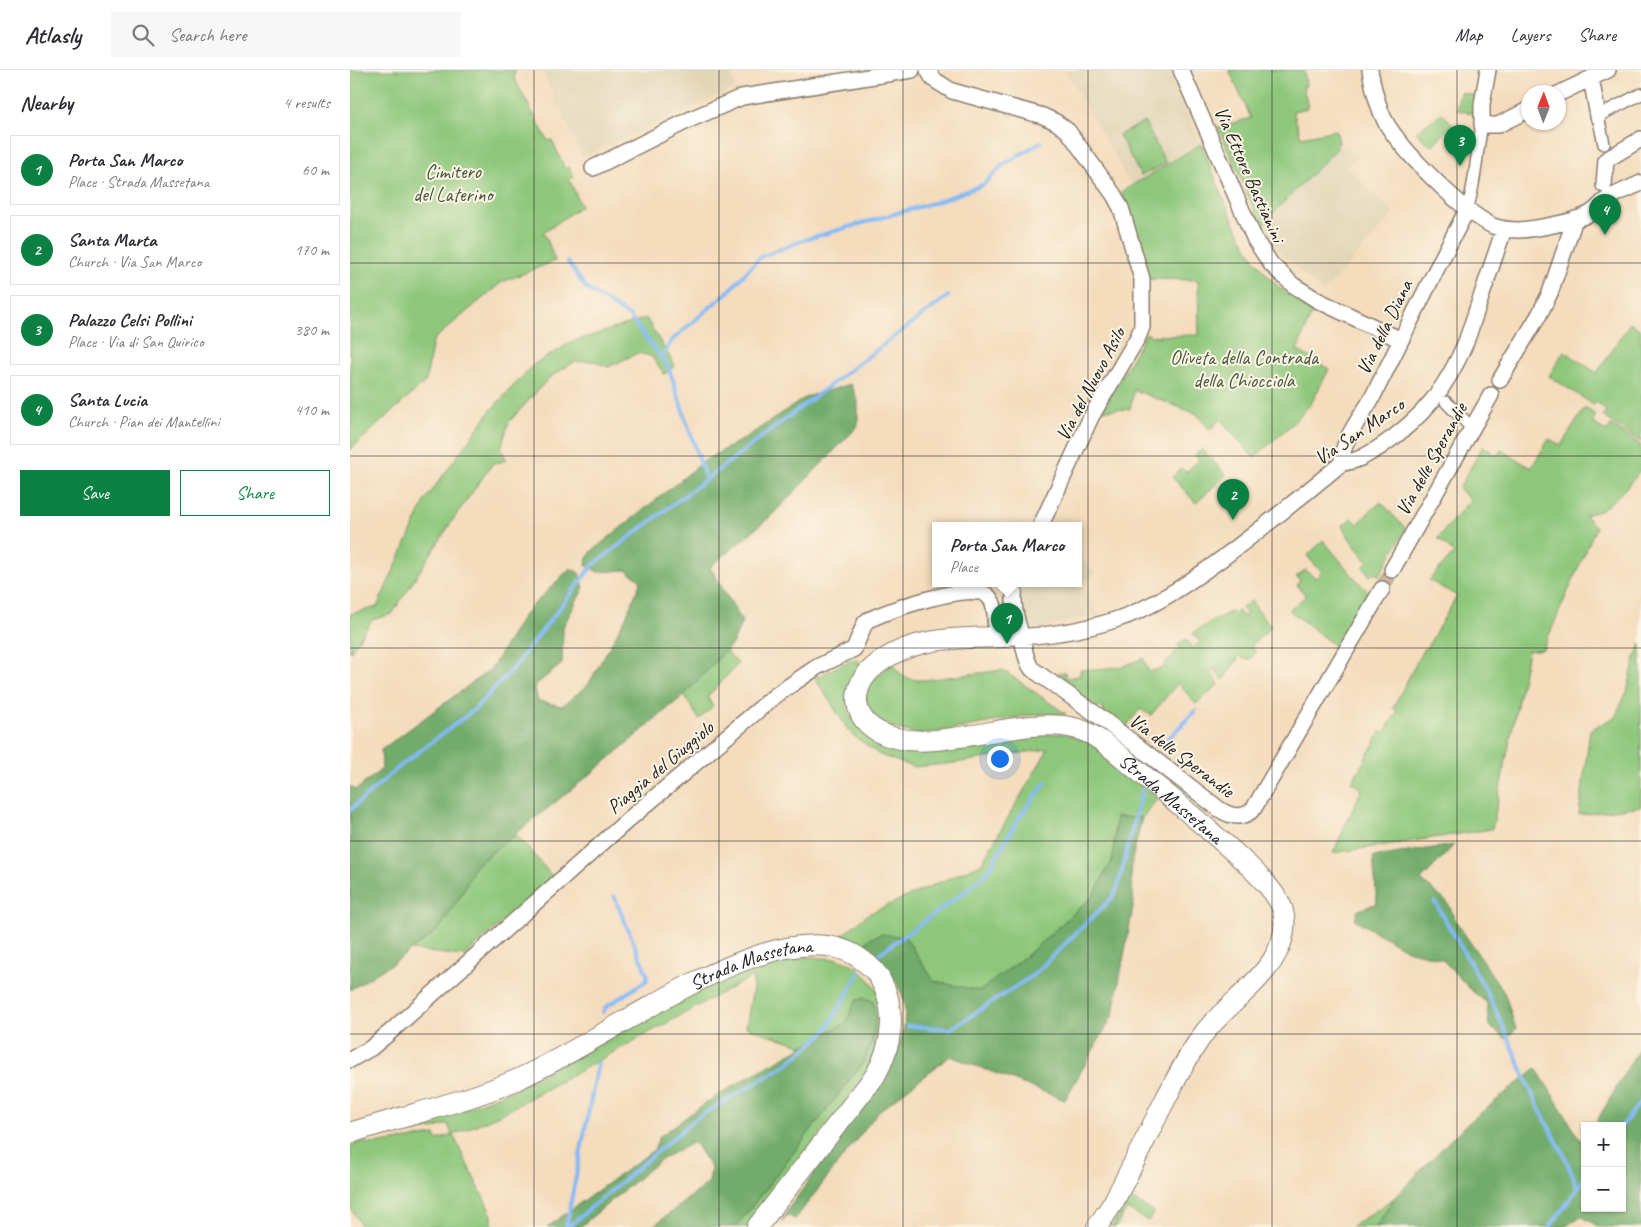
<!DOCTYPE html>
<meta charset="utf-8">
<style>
:root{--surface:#fff;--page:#f7f7f7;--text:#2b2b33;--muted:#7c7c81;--line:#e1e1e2;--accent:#0b8043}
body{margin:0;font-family:Caveat,sans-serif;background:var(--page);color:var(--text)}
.controls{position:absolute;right:15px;bottom:15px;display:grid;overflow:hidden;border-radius:0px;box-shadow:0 1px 4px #0004}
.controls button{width:45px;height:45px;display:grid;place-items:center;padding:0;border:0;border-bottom:1px solid var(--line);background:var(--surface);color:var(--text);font:25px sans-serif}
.compass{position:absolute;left:1171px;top:15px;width:45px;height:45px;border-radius:50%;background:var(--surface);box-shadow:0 1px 4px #0004;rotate:1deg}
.you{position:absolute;left:649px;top:688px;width:18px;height:18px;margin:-12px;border:4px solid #fff;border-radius:50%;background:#1a73e8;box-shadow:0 0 0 8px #1a73e833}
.badge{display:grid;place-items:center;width:32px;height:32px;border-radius:50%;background:var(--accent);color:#fff;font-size:16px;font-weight:700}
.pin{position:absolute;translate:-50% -41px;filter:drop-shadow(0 1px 2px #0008)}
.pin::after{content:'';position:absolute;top:26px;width:18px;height:15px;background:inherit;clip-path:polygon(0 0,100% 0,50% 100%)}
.popup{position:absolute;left:582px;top:452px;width:150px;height:65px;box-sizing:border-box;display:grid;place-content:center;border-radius:0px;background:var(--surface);filter:drop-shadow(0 1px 4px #0005);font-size:16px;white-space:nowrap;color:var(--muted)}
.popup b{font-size:19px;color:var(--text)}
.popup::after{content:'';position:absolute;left:50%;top:100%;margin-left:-10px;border:10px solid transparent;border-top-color:var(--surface)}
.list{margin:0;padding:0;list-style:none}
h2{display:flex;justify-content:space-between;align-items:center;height:65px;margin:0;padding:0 20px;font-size:21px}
h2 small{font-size:16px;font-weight:400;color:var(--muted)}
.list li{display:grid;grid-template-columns:32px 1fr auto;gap:15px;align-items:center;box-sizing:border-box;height:70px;margin:0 10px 10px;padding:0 10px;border:1px solid var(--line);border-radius:0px}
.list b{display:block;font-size:19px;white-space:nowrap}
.list p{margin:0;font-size:16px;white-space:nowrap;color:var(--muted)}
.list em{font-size:16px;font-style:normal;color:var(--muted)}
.actions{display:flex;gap:10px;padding:15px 20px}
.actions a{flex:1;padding:11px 0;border:1px solid var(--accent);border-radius:0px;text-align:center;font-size:18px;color:var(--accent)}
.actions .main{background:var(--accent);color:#fff}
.icon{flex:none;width:28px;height:28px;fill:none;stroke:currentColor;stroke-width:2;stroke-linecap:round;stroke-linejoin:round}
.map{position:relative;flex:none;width:1291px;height:1157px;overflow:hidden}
header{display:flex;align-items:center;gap:30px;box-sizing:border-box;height:70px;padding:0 25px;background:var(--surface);border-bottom:1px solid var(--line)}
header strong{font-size:24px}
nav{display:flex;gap:28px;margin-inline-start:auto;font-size:18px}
.search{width:350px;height:45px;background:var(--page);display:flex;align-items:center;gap:12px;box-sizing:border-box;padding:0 18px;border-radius:0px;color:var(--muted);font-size:19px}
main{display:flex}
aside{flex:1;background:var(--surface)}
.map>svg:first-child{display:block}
.built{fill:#e3d6b7}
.green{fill:#8ec77b;stroke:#55724c}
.forest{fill:#72ac6b;stroke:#476444}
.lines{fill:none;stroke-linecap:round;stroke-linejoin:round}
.stream{stroke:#85baf4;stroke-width:4}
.minor-tunnel{stroke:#c9b69d;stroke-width:15;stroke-dasharray:15 8;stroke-linecap:butt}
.pedestrian-casing{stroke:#887c6c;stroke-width:14}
.minor-casing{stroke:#887c6c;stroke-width:18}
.tertiary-casing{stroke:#887c6c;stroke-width:22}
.pedestrian{stroke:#fff;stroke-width:11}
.minor{stroke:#fff;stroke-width:15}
.tertiary{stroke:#fff;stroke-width:20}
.grid{fill:none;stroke:#1c1c1c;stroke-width:1;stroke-opacity:0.55}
.labels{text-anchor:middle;stroke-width:4;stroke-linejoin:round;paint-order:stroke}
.park-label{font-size:20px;fill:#44583d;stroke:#fcf5e5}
.street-label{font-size:20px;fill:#1c1c1c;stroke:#fcf5e5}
</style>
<header>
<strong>Atlasly</strong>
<div class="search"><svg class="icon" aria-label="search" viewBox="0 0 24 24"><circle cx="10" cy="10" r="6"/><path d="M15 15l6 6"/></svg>Search here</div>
<nav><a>Map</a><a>Layers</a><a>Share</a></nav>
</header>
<main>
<aside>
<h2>Nearby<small>4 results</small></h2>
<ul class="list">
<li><span class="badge">1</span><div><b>Porta San Marco</b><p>Place · Strada Massetana</p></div><em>60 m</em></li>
<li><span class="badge">2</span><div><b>Santa Marta</b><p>Church · Via San Marco</p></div><em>170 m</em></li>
<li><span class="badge">3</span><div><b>Palazzo Celsi Pollini</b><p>Place · Via di San Quirico</p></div><em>380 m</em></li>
<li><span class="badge">4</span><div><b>Santa Lucia</b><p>Church · Pian dei Mantellini</p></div><em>410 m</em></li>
</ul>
<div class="actions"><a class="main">Save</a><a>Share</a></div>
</aside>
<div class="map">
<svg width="1291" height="1157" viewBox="0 0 1291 1157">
<rect width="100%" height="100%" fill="#fcf5e5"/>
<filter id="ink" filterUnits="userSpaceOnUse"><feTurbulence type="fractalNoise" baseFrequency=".02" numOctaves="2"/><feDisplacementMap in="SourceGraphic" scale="10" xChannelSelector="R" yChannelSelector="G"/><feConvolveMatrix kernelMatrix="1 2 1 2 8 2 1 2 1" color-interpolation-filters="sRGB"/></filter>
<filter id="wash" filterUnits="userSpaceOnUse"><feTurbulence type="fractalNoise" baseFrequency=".0096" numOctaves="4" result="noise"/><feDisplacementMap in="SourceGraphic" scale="20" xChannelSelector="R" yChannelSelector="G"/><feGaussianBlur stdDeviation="1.12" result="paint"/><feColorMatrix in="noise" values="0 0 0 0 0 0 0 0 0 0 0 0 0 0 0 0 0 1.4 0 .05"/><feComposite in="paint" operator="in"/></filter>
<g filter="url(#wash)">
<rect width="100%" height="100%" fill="#f4dcbd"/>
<path class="built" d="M192 0H380L385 18 232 87Z
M715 0H817L821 4 851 74 782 116Z
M989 73 994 74 1007 87 997 97 1044 143 985 210 973 221 956 207 927 180 918 170 912 157 919 147 987 78 985 76Z
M728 487 746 503 732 515 749 546 682 560 669 541 670 513H728Z"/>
<path class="green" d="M0 0H165L164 8 198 71 202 70 215 99 219 97 224 107 219 109 231 136 193 163 197 169 205 191 152 212 83 270 76 311 0 380Z
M879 0H954L956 16H953L958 38 943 41 951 67 986 60 989 73 986 76 988 78 919 147 912 157 868 57 901 48Z
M1110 22 1129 26 1126 44 1107 40Z
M1092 43 1103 55 1081 77 1066 62Z
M794 52 816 93 791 106 769 65Z
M851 74C872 122 891 185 931 219 941 227 953 234 963 241L947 280 979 299 961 334 943 353 904 388 870 349 860 360 847 344 784 320 780 339 753 340 796 263 801 266 849 265 848 210 798 209 771 122Z
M296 248 325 296 314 304 301 286 288 283 258 297 243 291 224 292 199 308 159 352 151 378 156 389 151 392 143 393 102 451 42 544 22 550 0 582V544L27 537 76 429 141 340 183 295 222 272Z
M1280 253 1291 260V372L1253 346 1256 340 1246 332 1244 335 1199 306 1214 281 1247 303Z
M1235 338 1246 345 1242 352 1257 362 1261 355 1291 375V400L1276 418 1252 440 1235 445 1246 457 1193 579 1178 581 1142 759 983 783 1012 719 1002 712 1031 661 1034 663 1047 642 1043 638 1074 578 1076 579 1107 526 1079 510 1104 483 1088 468 1120 430 1109 418 1133 376 1147 386 1151 380 1181 398 1199 369 1211 375Z
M852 379 876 405 846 433 822 407 831 398 836 402 849 390 845 385Z
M1031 432 1056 459 1029 506 1025 502 1020 506 1013 497 1018 492 1004 475 992 456 1002 448 1008 454 1020 441Z
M973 470 1002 505 1021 524 990 580 939 540 956 526 947 515 950 510 946 507 955 500 966 508 972 502 957 486Z
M901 531 921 557 902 575 905 582 901 589H894L890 586 873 610 864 599 860 602 869 614 846 634 828 613 801 645 790 639 775 658 754 644 753 639 748 636 746 639 699 605 715 602 716 608 730 606V600L772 597 793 588 799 602 815 597 818 600 814 594 824 586V583L831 577 827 575 836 569 842 579 850 572 843 563 857 554 882 541 884 543 888 541 893 547 897 544 892 538Z
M1291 574V736L1229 745 1240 660 1265 647 1277 622 1286 584Z
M376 580 388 594 357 627 363 636 349 649 334 625Z
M503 589 515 594C501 617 484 638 513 659 520 664 527 671 535 674 576 690 641 668 685 666 696 665 709 662 719 665 749 672 784 708 808 728L792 748 766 747 763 788 743 826 682 881 630 922 584 911 555 867 519 869 516 874 490 867 518 844 631 794 698 679 597 694 563 697 530 685 500 663 465 608Z
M542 593C552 607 557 610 574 610L653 600 716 644H692L674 646 583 663 567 664 529 654 518 641 516 625 520 613Z
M166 764 203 807 114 886 61 880 89 859 111 825 124 796Z
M458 887 488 889 506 896 520 910 531 928 535 950 520 999 399 1157H386L512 994 524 969 505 931 497 952 453 976 396 957 403 918V906L147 1046 103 1065 142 1145V1157H12L0 1137V1076L12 1072 24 1074 85 1065 87 1070 102 1065 98 1054 83 1059 27 1066 104 1043 165 1019 344 923C382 905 416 893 458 887Z
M1044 1128 1026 1157H1001Z
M780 1129 804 1142 798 1151 777 1139 766 1157H761Z"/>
<path class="forest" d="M501 314 508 331V356L421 446 360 497 392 551 383 573 334 625 242 703 125 796 111 825 89 859 48 890 0 920V716L6 720 32 699 31 680 141 599 175 543 220 498 229 503 234 517 213 557 212 594 184 616 188 631 212 636 238 615 275 549 291 511 276 500 248 502 236 495 237 488 243 480 357 389 395 368 456 327Z
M766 747 792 748 782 790 781 811 784 832 763 945 715 1030 600 986 528 1042 445 1149 437 1145 432 1152 439 1138 535 1006C547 986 560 953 553 928 548 909 529 889 516 874L519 869 531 864 555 867 584 911 630 921 682 881 743 826 763 788Z
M1104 775 1071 810 1098 833 1107 853 1155 924 1166 959 1156 969 1139 956 1137 933 1122 921 1092 889 1057 880 1005 850 1007 841 1027 833 1023 787Z
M514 928 523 931C528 960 525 967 512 994L386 1157H302L359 1112 361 1098 344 1072 310 1090 230 1157H197L304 1080 309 1067 354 1034 393 1010 497 952 505 931Z
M1291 975V1157H1249L1231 1146 1215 1157H1026L1044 1128 1111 1059 1186 998 1233 1074 1235 1072V1138H1272V1056H1244Z"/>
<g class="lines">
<path class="stream" d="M218 192 236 218 279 246 318 296 356 410
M312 288 321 271 380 220 410 187 457 169 586 132 633 115 653 95 691 72
M811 676 846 640
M0 740 49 697 125 639 161 601 243 495 598 226
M1085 832 1134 917
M523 888 612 824 637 803 668 749 696 712
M1135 919C1155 956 1169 996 1187 1034 1201 1063 1219 1088 1227 1120
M253 942 256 937 297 910V904L264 826
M557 956 601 959 683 905 760 830 766 822 770 808 792 721
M1272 1056 1291 1031
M216 1157 248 993
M218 1157 348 1047 436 995 475 962 510 902
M1200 1157 1235 1108"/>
</g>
</g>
<g filter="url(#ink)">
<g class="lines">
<path class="minor-tunnel" d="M1032 519 1042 500"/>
<defs>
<path id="pedestrian" d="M1254 74 1248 46 1291 24
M1117 140C1126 113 1126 83 1132 55
M1096 332 1121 357"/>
<path id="minor" d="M578 0 583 9 602 21 693 46 706 52 718 61 764 125 771 138 792 209V257L788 267 741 347 691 455
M831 0 905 170 921 194 943 215 967 230 1051 270
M1020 0C1023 17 1027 35 1035 51 1052 81 1112 141 1143 156 1151 159 1160 160 1169 160 1186 159 1224 152 1239 144 1245 141 1249 136 1253 132 1262 125 1281 118 1291 113
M1138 0 1132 34V55H1148L1178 40
M1241 8 1248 46
M1208 24 1258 0
M243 98 341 49 392 27 562 0
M1254 115 1256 90 1291 69
M1150 310 1189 245 1200 223 1225 149
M992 393C991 370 1011 348 1022 328 1054 265 1084 202 1117 140
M1042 500 1141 325
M665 513C662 538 666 546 672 569 675 579 675 590 682 599L750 647 869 739C881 747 894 750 904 738L1032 519
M660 567C695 566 731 561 765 550 803 538 837 514 870 490 912 459 952 426 992 393 1007 392 1018 384 1030 377 1073 348 1096 319 1116 272L1154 159
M0 990 21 978 39 963 278 750 426 625 467 597 504 579 515 553 518 550C538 541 622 510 638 526 648 535 645 555 645 567"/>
<g id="tertiary">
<path id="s1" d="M654 567C610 568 561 566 525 596 515 604 508 615 507 627 506 642 515 654 527 661 575 688 659 649 713 656 721 657 730 659 738 663 753 670 767 683 780 694 800 711 821 727 840 744 863 764 927 815 933 841 945 893 882 927 855 962 839 983 827 1007 815 1030 798 1064 781 1099 763 1133L747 1157"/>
<path id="s2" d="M0 1063C55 1045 113 1033 166 1010 204 993 241 970 278 949 334 918 452 844 512 890 519 895 526 901 530 909 548 941 542 976 525 1006L407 1157"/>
</g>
</defs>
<use href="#pedestrian" class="pedestrian-casing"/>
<use href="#minor" class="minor-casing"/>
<use href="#tertiary" class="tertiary-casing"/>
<use href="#pedestrian" class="pedestrian"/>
<use href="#minor" class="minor"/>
<use href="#tertiary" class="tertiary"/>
</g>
</g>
<path class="grid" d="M184 0V1157M369 0V1157M553 0V1157M738 0V1157M922 0V1157M1107 0V1157M0 193H1291M0 386H1291M0 578H1291M0 771H1291M0 964H1291"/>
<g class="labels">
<g class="park-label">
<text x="103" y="108">Cimitero<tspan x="103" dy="23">del Laterino</tspan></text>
<text x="894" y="294">Oliveta della Contrada<tspan x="894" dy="23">della Chiocciola</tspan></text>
</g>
<g class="street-label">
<text transform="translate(900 104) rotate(66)" y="7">Via Ettore Bastianini</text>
<text transform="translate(1034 257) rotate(-64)" y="7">Via della Diana</text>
<text transform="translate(740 314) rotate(-62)" y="7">Via del Nuovo Asilo</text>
<text transform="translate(1009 361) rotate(-34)" y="7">Via San Marco</text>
<text transform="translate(1081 389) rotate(-61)" y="7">Via delle Sperandie</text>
<text transform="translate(832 685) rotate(37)" y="7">Via delle Sperandie</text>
<text transform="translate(310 697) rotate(-40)" y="7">Piaggia del Giuggiolo</text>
<text dy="7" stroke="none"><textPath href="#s1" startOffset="534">Strada Massetana</textPath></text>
<text dy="7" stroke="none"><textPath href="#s2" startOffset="438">Strada Massetana</textPath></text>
</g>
</g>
</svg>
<div class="controls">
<button>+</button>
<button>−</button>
</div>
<svg class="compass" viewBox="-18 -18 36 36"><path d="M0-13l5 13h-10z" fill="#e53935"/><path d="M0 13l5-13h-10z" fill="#7c7c81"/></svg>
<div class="you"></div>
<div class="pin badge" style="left:657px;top:574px">1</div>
<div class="popup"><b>Porta San Marco</b>Place</div>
<div class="pin badge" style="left:883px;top:450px">2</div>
<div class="pin badge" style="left:1110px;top:96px">3</div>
<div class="pin badge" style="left:1255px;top:165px">4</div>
</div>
</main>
